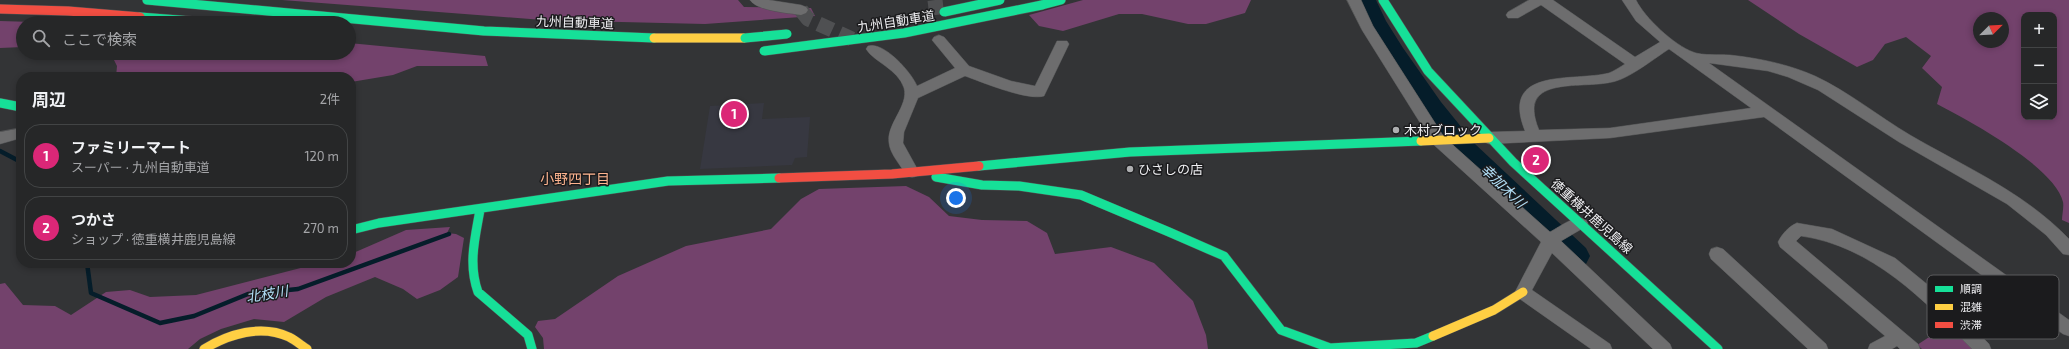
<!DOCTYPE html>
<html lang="ja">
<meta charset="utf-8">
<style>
:root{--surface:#262728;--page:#323334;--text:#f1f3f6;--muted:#a4a5a8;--line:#424445;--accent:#db2777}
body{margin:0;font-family:"Exo 2","Noto Sans JP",sans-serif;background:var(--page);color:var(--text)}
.controls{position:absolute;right:12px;top:12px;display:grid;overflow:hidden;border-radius:8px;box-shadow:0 2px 6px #0003}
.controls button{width:36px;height:36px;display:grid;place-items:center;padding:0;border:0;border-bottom:1px solid var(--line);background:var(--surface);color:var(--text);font:20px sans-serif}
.compass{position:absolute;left:1973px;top:12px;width:36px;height:36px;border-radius:50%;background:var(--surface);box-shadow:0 2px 6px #0003;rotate:66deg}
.you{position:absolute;left:956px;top:198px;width:14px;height:14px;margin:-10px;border:3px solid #fff;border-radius:50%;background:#1a73e8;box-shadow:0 0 0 6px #1a73e833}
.badge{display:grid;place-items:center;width:26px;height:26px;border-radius:50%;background:var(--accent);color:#fff;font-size:13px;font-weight:700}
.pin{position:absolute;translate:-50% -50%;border:2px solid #fff;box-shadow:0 1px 4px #0006}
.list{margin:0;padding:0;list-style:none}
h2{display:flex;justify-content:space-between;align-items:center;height:52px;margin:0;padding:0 16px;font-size:17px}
h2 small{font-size:13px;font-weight:400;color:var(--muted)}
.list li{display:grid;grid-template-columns:26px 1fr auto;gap:12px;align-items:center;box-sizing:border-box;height:64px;margin:0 8px 8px;padding:0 8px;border:1px solid var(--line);border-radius:16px}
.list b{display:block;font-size:15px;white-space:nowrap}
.list p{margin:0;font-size:13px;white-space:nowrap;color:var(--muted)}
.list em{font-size:13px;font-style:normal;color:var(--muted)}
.icon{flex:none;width:22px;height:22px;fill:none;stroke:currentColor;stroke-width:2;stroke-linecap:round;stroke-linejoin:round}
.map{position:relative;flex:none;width:2069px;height:349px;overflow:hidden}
.search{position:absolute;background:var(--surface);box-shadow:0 2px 6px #0003;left:16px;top:16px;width:340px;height:44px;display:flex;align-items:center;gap:10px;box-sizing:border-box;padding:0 14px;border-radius:22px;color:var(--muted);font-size:15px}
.panel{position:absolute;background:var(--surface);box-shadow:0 2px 6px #0003;left:16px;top:72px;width:340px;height:196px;border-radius:16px}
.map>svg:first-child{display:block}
.built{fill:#373841}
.green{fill:#73426c;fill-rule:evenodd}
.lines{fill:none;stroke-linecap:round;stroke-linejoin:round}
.stream{stroke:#051d2a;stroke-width:4.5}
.river{fill:#051d2a;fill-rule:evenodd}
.street-tunnel{stroke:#4f5052;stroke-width:15;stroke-dasharray:15 8;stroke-linecap:butt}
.street-casing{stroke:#525354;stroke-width:1}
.fast-casing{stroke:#525354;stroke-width:10}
.slow-casing{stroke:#525354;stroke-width:10}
.jam-casing{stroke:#525354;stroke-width:10}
.street{fill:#6d6d6e;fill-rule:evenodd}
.fast{stroke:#16e098;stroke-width:9}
.slow{stroke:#ffcf43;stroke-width:9}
.jam{stroke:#f24e42;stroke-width:9}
.fast-bridge-casing{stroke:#525354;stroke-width:10;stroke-linecap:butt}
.fast-bridge{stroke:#16e098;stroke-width:9}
.poi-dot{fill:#adaeb0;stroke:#1b1b1d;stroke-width:1.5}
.labels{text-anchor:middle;stroke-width:3;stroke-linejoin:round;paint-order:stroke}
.street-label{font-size:13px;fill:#efeff2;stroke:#1b1b1d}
.poi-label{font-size:13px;fill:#efeff2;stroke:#1b1b1d;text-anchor:start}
.neighbourhood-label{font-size:14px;fill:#feb48f;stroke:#1b1b1d}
.water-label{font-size:14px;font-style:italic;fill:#b3e0f8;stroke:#1b1b1d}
.key{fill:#1b1b1d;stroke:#5b5b5d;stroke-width:1}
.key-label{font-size:11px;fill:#efeff2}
</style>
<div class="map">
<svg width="2069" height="349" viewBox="0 0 2069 349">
<rect width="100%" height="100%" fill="#333436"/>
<path class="built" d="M764 103 762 119 810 117 807 157 795 158 792 165 700 169 710 106Z"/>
<path class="green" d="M282 0H738L744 7 811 8 815 16 705 24 621 22 543 20Z
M1083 0H1251L1245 13 1206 24H1188L1142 14H1119L1063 31 1039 26 1029 15Z
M1748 0H2069V223L2062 220C2062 215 2064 207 2063 202 2055 167 1968 120 1937 104L1942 87 1922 68 1931 56 1906 37 1885 44 1873 60 1857 67 1799 34ZM2024 15H2054V117H2024ZM1979 18H2003V42H1979Z
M0 21 66 23H23V47L0 48Z
M349 43 485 56 488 66H417L393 75 351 82V77H116L117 66 111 54 108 53H349Z
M906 186 929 197 949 216 982 220 1027 221 1047 233 1055 254 1111 247 1154 263 1193 301 1206 335 1208 349H544L543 338 535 327 538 321 555 319 618 276 686 246 771 229 801 199 819 189Z
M450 227 447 233 456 234 464 238 458 277 440 290 417 299 403 289 375 277 326 297 284 322 254 319 221 329 200 339 188 349H0V284L5 283 23 305 55 306 71 315 106 292 130 290 150 297 196 295 320 263H351V254L406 230Z
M1949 324 1975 349H1922L1917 345Z"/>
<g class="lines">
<path class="stream" d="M0 151 21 162
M87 263 91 293 160 323 194 316 248 294 298 289 449 234"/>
<path class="river" d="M1354 0H1376L1386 21 1403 48 1441 102 1475 144 1586 248 1590 256 1586 264 1576 267 1566 264 1457 158 1423 114 1387 60 1363 22Z"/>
<path class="street-tunnel" d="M935 0 938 25
M801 10 808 19 852 39"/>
<defs>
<path id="street" d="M750 0H769L801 5 806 7 808 10 806 13 801 15C788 13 757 11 750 0Z
M1347 0H1361L1373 26 1444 137 1550 232C1561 226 1574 215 1585 219L1588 223 1585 227 1561 241 1670 344 1672 349H1653L1552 253 1532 290 1610 344 1612 349H1591L1517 297 1515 292 1541 242 1434 145 1362 30Z
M1529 0H1553L1635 57 1660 42 1636 21 1622 0H1636C1645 18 1674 45 1693 52 1703 56 1719 54 1730 55 1758 58 1788 64 1815 76 1849 92 1878 116 1910 135 1965 167 2024 192 2069 239V255L2063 254 2046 235 2007 204 1899 142 1818 90 1788 77 1768 71 1709 63 2069 320V336L2063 334 1764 117 1610 138 1489 144 1484 142 1482 138 1484 134 1489 132 1525 131C1499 66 1574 82 1609 73 1614 71 1620 67 1625 64L1541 5 1518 18H1508L1506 15 1508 12ZM1669 49 1751 108 1610 128 1539 130C1515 72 1585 91 1616 81 1631 77 1655 58 1669 49Z
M939 35 944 37 969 66 1011 81 1035 86 1057 41H1067L1069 44 1044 96C1027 101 982 82 965 76L918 98 904 132 903 143 919 172 917 176C910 179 907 176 903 170 898 162 890 153 889 143 886 124 909 106 904 88 898 69 874 62 866 49L868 46C884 41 912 73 917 86L955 68 932 40 934 37Z
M21 128V138L0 144V132Z
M1797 223 1832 229 1895 258 1944 298 1989 344 1991 349H1972C1924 300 1872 246 1801 236L1796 241 1918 344 1920 349H1900L1897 346 1892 349H1868L1870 344 1885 336 1780 247 1778 242C1782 234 1789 226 1797 223Z
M1717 247 1723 249 1826 344 1828 349H1808L1711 259 1709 254 1711 249Z"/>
<path id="fast" d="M147 0 484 31 654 38
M1383 0 1428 71 1513 162 1718 349
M1042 5 1061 0
M140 17 218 23
M0 103 21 107
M979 166 1130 152 1421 141
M936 177 982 185 1019 186 1081 195 1169 232 1224 256 1281 330 1330 348 1416 343 1433 336
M480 210C475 238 468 264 478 292L528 335 532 349
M351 230 379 223 668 181 779 178
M144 263H171"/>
<path id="slow" d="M654 38H745
M1421 141 1489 138
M1433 336 1494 310 1523 292
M204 349C229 334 261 324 289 337 295 340 301 345 307 349"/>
<path id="jam" d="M0 9 68 11 140 17
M779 178 892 174 979 166"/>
</defs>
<use href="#street" class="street-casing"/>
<use href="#fast" class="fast-casing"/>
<use href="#slow" class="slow-casing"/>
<use href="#jam" class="jam-casing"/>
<use href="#street" class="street"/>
<use href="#fast" class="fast"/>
<use href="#slow" class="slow"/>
<use href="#jam" class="jam"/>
<defs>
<path id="fast-bridge" d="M944 12 1000 0
M745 38 787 34
M764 51 904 33 1042 5"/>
</defs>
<use href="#fast-bridge" class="fast-bridge-casing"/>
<use href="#fast-bridge" class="fast-bridge"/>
</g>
<g class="poi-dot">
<circle cx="1396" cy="130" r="4"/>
<circle cx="1130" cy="169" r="4"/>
</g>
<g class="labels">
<g class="street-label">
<text transform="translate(896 21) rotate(-9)" y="5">九州自動車道</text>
<text transform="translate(575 22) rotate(2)" y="5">九州自動車道</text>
<text transform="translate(1592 216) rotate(42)" y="5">徳重横井鹿児島線</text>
</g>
<g class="poi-label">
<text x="1404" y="135">木村ブロック</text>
<text x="1138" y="174">ひさしの店</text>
</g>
<g class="neighbourhood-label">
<text x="575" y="184">小野四丁目</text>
</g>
<g class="water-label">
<text transform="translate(1503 186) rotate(44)" y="5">幸加木川</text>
<text transform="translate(267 294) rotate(-9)" y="5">北枝川</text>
</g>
</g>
<rect x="1927" y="275" width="132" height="64" rx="6" class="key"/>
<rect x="1935" y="286" width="18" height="6" fill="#16e098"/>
<rect x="1935" y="304" width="18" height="6" fill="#ffcf43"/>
<rect x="1935" y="322" width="18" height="6" fill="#f24e42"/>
<g class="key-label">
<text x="1960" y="293">順調</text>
<text x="1960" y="311">混雑</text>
<text x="1960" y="329">渋滞</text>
</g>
</svg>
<div class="controls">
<button>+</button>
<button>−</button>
<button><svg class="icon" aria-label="layers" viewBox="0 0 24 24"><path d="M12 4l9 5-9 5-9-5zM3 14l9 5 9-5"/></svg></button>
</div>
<svg class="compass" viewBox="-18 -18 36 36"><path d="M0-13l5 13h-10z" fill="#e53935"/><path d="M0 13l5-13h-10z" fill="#a4a5a8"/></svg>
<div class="you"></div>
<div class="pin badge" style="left:734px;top:114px">1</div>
<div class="pin badge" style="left:1536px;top:160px">2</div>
<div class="search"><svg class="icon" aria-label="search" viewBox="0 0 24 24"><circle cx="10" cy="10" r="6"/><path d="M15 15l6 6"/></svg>ここで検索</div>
<section class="panel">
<h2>周辺<small>2件</small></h2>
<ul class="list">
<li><span class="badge">1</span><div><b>ファミリーマート</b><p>スーパー · 九州自動車道</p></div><em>120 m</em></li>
<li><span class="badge">2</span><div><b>つかさ</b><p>ショップ · 徳重横井鹿児島線</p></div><em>270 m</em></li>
</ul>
</section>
</div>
